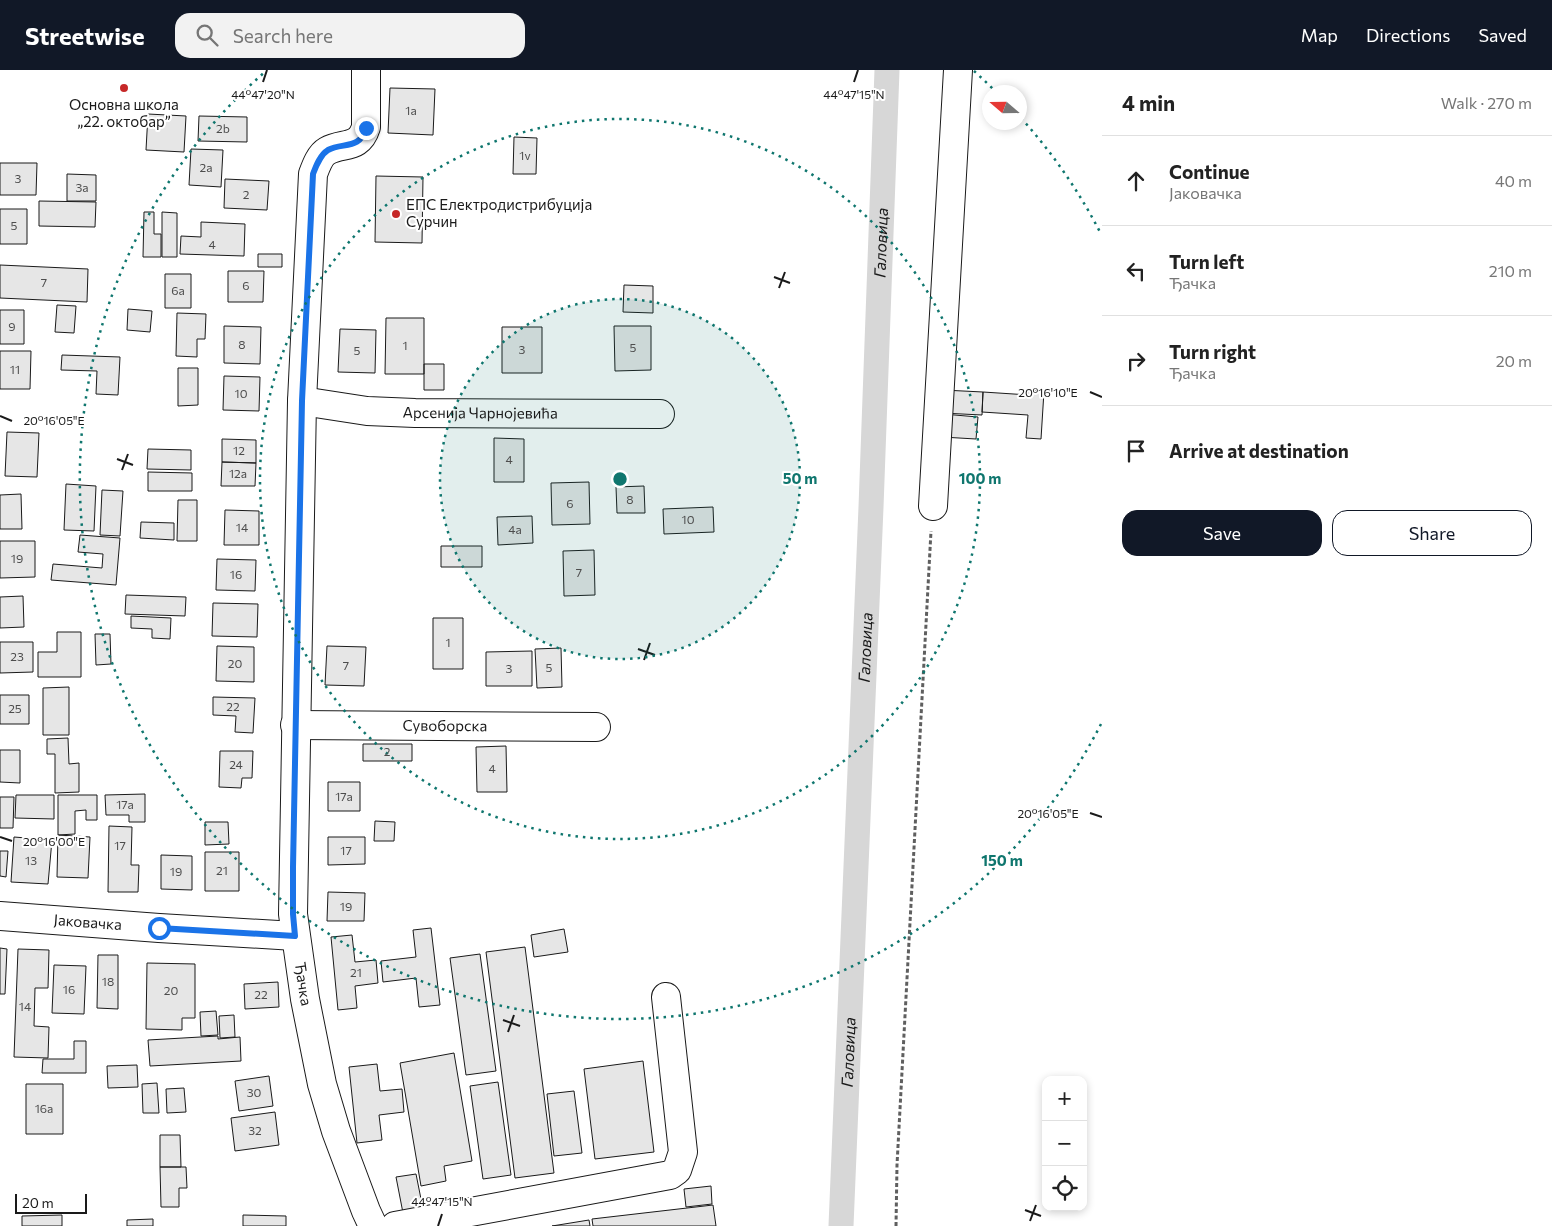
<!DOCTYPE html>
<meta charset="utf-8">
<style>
:root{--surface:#fff;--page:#f2f2f2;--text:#222;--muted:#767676;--line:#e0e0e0;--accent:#111827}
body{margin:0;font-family:Commissioner,sans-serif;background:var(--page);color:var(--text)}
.controls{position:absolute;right:15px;bottom:15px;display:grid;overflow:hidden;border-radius:10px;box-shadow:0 2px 8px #0003}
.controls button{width:45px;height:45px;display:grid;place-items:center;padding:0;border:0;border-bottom:1px solid var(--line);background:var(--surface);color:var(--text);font:25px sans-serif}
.compass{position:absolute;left:982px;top:15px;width:45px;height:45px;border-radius:50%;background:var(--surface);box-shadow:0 2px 8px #0003;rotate:290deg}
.scale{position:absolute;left:15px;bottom:12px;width:72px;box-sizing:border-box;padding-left:5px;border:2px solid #1a1a1a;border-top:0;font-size:14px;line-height:18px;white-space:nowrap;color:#1a1a1a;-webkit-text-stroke:4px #fff;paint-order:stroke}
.stop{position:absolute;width:15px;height:15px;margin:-11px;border:4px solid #1a73e8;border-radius:50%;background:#fff}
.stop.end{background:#1a73e8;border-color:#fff;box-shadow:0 1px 5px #0008}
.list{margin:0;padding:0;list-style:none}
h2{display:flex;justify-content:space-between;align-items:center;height:65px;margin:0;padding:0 20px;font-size:21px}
h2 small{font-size:16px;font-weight:400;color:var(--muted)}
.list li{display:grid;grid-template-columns:32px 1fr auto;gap:15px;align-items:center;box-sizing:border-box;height:90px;padding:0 20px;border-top:1px solid var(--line)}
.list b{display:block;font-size:19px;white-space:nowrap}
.list p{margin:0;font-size:16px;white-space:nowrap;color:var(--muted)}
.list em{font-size:16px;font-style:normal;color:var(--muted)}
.actions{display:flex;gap:10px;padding:15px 20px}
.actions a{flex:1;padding:11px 0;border:1px solid var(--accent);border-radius:15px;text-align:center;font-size:18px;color:var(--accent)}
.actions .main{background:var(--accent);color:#fff}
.icon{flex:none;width:28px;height:28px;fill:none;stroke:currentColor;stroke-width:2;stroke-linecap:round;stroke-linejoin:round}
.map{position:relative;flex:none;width:1102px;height:1156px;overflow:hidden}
header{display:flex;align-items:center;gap:30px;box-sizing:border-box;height:70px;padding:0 25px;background:var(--accent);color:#fff}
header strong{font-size:24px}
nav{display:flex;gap:28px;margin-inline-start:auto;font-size:18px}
.search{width:350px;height:45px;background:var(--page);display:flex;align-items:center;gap:12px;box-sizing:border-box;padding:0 18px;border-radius:15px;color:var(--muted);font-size:19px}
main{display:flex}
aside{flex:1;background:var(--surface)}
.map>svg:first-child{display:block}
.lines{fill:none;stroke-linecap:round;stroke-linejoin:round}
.canal{stroke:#d7d7d7;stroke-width:25}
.building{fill:#e6e6e6;stroke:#1a1a1a}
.minor-casing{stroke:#1a1a1a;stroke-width:30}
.path{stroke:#5f5f5f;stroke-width:3;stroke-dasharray:4 2.5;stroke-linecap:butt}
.minor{stroke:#fff;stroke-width:28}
.route{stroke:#1a73e8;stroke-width:6}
.ticks{fill:none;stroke:#1a1a1a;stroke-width:2}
.ring{fill:none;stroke:#0f766e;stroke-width:2.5;stroke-dasharray:2.5 5}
.poi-dot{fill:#c62828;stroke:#fff;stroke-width:2}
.labels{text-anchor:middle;stroke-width:4;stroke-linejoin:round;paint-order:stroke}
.number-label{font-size:12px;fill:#4d4d4d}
.poi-label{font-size:15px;fill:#1a1a1a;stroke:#fff}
.street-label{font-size:15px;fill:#1a1a1a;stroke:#fff}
.water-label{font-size:16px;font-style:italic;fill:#1a1a1a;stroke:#fff}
.ticks-label{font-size:12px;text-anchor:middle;fill:#1a1a1a;stroke:#fff;stroke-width:4;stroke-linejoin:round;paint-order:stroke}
.centre{fill:#0f766e;stroke:#fff;stroke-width:2.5}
.ring-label{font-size:15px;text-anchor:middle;font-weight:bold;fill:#0f766e;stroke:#fff;stroke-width:4;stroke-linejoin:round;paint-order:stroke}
</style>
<header>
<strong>Streetwise</strong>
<div class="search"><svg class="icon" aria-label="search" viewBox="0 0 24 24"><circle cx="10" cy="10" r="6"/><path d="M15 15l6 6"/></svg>Search here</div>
<nav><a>Map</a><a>Directions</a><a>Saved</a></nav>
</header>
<main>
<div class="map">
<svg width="1102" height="1156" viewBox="0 0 1102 1156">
<rect width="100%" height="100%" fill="#fff"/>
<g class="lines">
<path class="canal" id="s1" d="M841 1156 871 437 887 0"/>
</g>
<path class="building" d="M390 18 435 19 433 65 388 63Z
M148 44 186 46 184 82 146 80Z
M199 46 247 47V72L198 71Z
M514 67 537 68 536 104H513Z
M191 79 223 80 221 117 189 115Z
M0 93H37L36 125H0Z
M67 104 96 105V131H67Z
M376 106 423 107 422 173 375 172Z
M225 109 269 111 267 140 224 138Z
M39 131 96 132 95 157 39 156Z
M0 139H27V174H0Z
M144 142H154V164H161V187H143Z
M162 142 177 143V187H162Z
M201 152 245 154 244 186 180 184 181 166 201 167Z
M258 184H282V197H258Z
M0 195 88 199 87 232 0 228Z
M228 201H264L263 232H228Z
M165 204H191V238H165Z
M624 215 653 216V243L623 242Z
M57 235 76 236 74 263 55 262Z
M128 239 152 241 150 262 127 260Z
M0 240H24V274H0Z
M177 243 206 244 205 269H197V287L176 286Z
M386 248H424V304H385Z
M224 256 261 257 260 294 224 293Z
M614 256H651V300L615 301Z
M502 257H542V303H502Z
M340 259 376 260 375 303 338 302Z
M0 281H31L30 319H0Z
M62 285 120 287 118 325 96 324 97 301 61 300Z
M424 294H444V320H424Z
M178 298H198V335L178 336Z
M224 306 260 307 259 341 223 340Z
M943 320 983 322 982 345 942 343Z
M1029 320 1044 321 1041 369 1026 368 1028 345 982 342 983 322 1029 325Z
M943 344 978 347 976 369 942 367Z
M7 362 39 363 37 407 5 406Z
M494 368 524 369V412H494Z
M222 369 256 370V393L222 392Z
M148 379 191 380V400L147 399Z
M222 392 256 393 255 416H221Z
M148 402 192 403V421H148Z
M589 412 590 454 552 455 551 413Z
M66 414 96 416 94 461 64 460Z
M644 416 645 443H617L616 417Z
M102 420 123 421 120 466 100 465Z
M21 424 22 459H0V425Z
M178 430H197V471H177Z
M713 437 714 462 664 464 663 439Z
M225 440 259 441V475H224Z
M532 446 533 473 498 475 497 447Z
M141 452 174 453V470L140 468Z
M80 465 120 468 116 515 51 510 53 494 102 498 103 484 78 482Z
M0 471H35V507L0 508Z
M441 476H482V497H441Z
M594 480 595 525 564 526 563 481Z
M217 489 256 490 255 521 216 520Z
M126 525 186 527 185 546 125 544Z
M23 526 24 557 0 558V527Z
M213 533 258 534 257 567 212 566Z
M131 546 171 548 170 569 152 568V559L131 558Z
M433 548H463V599H433Z
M57 562H81V607H38V582H57Z
M95 564H110L111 594 96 595Z
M0 572H33V602L0 603Z
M217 576 254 577V612L216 611Z
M327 576 366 577 364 616 325 615Z
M561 578 562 617 537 618 535 579Z
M532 581V616H486V582Z
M69 617V665H43V618Z
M0 625H29V654H0Z
M213 627 255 628 253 663 235 662 236 646 213 645Z
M68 668 69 694 79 693V722L55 723V684H47V669Z
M363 674H412V691H363Z
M506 676 507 722H477L476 677Z
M0 680H20V713L0 712Z
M220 681H253L252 708H242L241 718 219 717Z
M328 712H360V741H328Z
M145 724V752H129V745H106L105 725Z
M16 725H54V749L15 748Z
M58 725H97V750H86V740L75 741V764L58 765Z
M0 727H14L13 758H0Z
M375 751 395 752 394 771H374Z
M205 752H228L229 774 205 775Z
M109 756 132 757 131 795H139L138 822H108Z
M58 765 90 767 88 808 57 807Z
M14 767 52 770 48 814 11 812Z
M328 767H365V794L328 795Z
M0 781H8L6 807 0 806Z
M205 782H239V821H205Z
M161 785 192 786V820L161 819Z
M328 822 365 823 364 851H327Z
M431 858 440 935 419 937 416 908 383 912 381 891 416 887 413 860Z
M564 859 568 882 534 887 531 865Z
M352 865 355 892 376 890 378 913 355 916 357 938 338 940 331 867Z
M525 877 554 1103 515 1108 486 882Z
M0 878 7 879 5 924H0Z
M18 879 49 880 48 918H35L34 956 49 957 48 988 14 987Z
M480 884 496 1001 466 1005 450 888Z
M98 885H118V939L97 938Z
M147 893 195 894V948H182V960L146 959Z
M54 895 86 896 84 944 52 943Z
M278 912 279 937 245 939 244 914Z
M216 941 218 965 201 966 200 942Z
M234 945 235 967 220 968 219 946Z
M218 966V969L240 967 241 991 150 996 148 970Z
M74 971H86V1003H42L43 989H74Z
M454 983 472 1091 444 1096 446 1111 421 1116 400 993Z
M643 991 654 1082 595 1089 584 999Z
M377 994 380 1021 402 1019 404 1042 379 1045 382 1070 357 1073 349 997Z
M137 995 138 1017 108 1018 107 996Z
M269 1006 273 1036 239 1041 235 1011Z
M498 1012 511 1105 483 1109 470 1016Z
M157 1013 159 1043H143L142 1014Z
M26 1014H63V1064H26Z
M184 1018 186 1042 167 1043 166 1019Z
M574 1021 582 1083 554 1086 547 1024Z
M275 1042 279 1075 235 1081 231 1048Z
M160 1065H180L181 1097H160Z
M160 1097H186L187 1118H179V1137H161Z
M416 1104 423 1139 403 1143 396 1107Z
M711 1116 712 1134 686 1137 684 1119Z
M713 1135 716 1156H593L592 1149Z
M62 1145V1156H22V1146Z
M243 1145 286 1146V1156H243Z
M153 1149V1156H127V1150Z
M589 1150 590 1156H552Z"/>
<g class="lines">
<defs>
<g id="minor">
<path id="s2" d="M366 0V57C359 80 343 72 327 81 320 85 316 96 313 104L302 331 293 844 305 929 322 1014 336 1061 366 1141 373 1156"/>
<path id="s3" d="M302 331 367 341 415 343 660 344"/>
<path d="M933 436 958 0"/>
<path id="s4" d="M295 655 596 657"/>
<path id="s5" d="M0 846 159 858 295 866"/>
<path d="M395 1156 670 1105 677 1100 683 1082 666 927"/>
</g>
</defs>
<use href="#minor" class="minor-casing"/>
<path class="path" d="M896 1156 897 1095 931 461"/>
<use href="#minor" class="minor"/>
</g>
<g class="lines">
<path class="route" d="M159 858 295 866 293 844V797L302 331 313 104C316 96 320 85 328 80 343 72 360 80 366 58"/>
</g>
<path class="ticks" d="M263 12 267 0M854 12 858 0M774 207 790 213M779 218 785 202M1090 322 1102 327M0 346 12 351M117 389 133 395M122 400 128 384M638 579 655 585M644 590 650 573M1090 743 1102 747M0 767 12 771M503 950 520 956M508 962 514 945M1025 1140 1041 1146M1030 1151 1036 1135M438 1156 442 1144"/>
<circle cx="620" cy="409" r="180" fill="#0f766e" fill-opacity=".12"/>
<g class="ring">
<circle cx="620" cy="409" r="180"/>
<circle cx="620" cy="409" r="360"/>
<path d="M1101 654A540 540 0 1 1 266 1M974 1A540 540 0 0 1 995 21M1021 48A540 540 0 0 1 1101 164"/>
</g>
<g class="poi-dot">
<circle cx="124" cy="18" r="5"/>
<circle cx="396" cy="144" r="5"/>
</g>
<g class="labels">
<g class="number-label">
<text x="411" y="45">1a</text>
<text x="223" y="63">2b</text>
<text x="525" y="90">1v</text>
<text x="206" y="102">2a</text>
<text x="18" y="113">3</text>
<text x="82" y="122">3a</text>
<text x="246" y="129">2</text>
<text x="14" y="160">5</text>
<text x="212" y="179">4</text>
<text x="44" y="217">7</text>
<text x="246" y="220">6</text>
<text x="178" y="225">6a</text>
<text x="12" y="261">9</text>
<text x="242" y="279">8</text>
<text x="405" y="280">1</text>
<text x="633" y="282">5</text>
<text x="522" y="284">3</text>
<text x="357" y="285">5</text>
<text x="15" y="304">11</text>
<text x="241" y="328">10</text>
<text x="239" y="385">12</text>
<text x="509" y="394">4</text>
<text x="238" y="408">12a</text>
<text x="630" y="434">8</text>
<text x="570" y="438">6</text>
<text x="688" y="454">10</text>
<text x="242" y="462">14</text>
<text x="515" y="464">4a</text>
<text x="17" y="493">19</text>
<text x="579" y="507">7</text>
<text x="236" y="509">16</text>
<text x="448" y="577">1</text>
<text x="17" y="591">23</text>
<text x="235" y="598">20</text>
<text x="346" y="600">7</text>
<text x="549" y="602">5</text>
<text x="509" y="603">3</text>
<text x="233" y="641">22</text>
<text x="15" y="643">25</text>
<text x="387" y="686">2</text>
<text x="236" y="699">24</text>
<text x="492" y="703">4</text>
<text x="344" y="731">17a</text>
<text x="125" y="739">17a</text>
<text x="120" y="780">17</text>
<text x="346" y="785">17</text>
<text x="31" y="795">13</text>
<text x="222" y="805">21</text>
<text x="176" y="806">19</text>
<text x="346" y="841">19</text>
<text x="356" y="907">21</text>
<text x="108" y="916">18</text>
<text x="69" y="924">16</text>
<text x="171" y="925">20</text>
<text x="261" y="929">22</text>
<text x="25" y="941">14</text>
<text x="254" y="1027">30</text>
<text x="44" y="1043">16a</text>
<text x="255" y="1065">32</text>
</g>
<g class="poi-label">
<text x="124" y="40">Основна школа<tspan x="124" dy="17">„22. октобар”</tspan></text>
<text x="406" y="140" text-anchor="start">ЕПС Електродистрибуција<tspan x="406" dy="17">Сурчин</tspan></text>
</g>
<g class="street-label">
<text dy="5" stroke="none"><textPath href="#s3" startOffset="179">Арсенија Чарнојевића</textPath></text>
<text dy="5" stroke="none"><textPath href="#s4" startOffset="150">Сувоборска</textPath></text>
<text dy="5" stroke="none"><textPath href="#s5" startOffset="88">Јаковачка</textPath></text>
<text dy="5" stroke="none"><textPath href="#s2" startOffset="944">Ђачка</textPath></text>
</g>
<g class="water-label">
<text dy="6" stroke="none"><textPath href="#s1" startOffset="984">Галовица</textPath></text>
<text dy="6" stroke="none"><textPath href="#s1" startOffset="579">Галовица</textPath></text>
<text dy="6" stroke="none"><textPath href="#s1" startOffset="174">Галовица</textPath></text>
</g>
</g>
<g class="ticks-label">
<text x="263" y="29">44°47'20"N</text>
<text x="854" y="29">44°47'15"N</text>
<text x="1048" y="327">20°16'10"E</text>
<text x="54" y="355">20°16'05"E</text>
<text x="1048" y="748">20°16'05"E</text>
<text x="54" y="776">20°16'00"E</text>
<text x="442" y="1136">44°47'15"N</text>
</g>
<circle cx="620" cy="409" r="8" class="centre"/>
<g class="ring-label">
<text x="800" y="414">50 m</text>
<text x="980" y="414">100 m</text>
<text x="1002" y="796">150 m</text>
</g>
</svg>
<div class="controls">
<button>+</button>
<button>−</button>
<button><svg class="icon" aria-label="locate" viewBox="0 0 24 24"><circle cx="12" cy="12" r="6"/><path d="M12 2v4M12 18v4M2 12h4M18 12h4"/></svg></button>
</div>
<svg class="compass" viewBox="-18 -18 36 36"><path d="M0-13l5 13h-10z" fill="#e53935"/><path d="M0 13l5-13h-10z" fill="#767676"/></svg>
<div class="scale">20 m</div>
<div class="stop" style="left:159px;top:858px"></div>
<div class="stop end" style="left:366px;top:58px"></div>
</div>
<aside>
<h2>4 min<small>Walk · 270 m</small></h2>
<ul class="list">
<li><svg class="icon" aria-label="ahead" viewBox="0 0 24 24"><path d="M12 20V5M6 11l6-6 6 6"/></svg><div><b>Continue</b><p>Јаковачка</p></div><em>40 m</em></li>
<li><svg class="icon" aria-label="left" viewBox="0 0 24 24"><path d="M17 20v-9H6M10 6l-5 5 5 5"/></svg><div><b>Turn left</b><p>Ђачка</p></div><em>210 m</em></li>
<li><svg class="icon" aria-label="right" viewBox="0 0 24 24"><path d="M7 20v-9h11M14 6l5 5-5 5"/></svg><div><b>Turn right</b><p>Ђачка</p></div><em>20 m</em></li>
<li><svg class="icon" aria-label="arrive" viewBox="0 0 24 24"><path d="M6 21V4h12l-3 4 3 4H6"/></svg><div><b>Arrive at destination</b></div></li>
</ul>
<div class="actions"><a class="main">Save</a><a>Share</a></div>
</aside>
</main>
